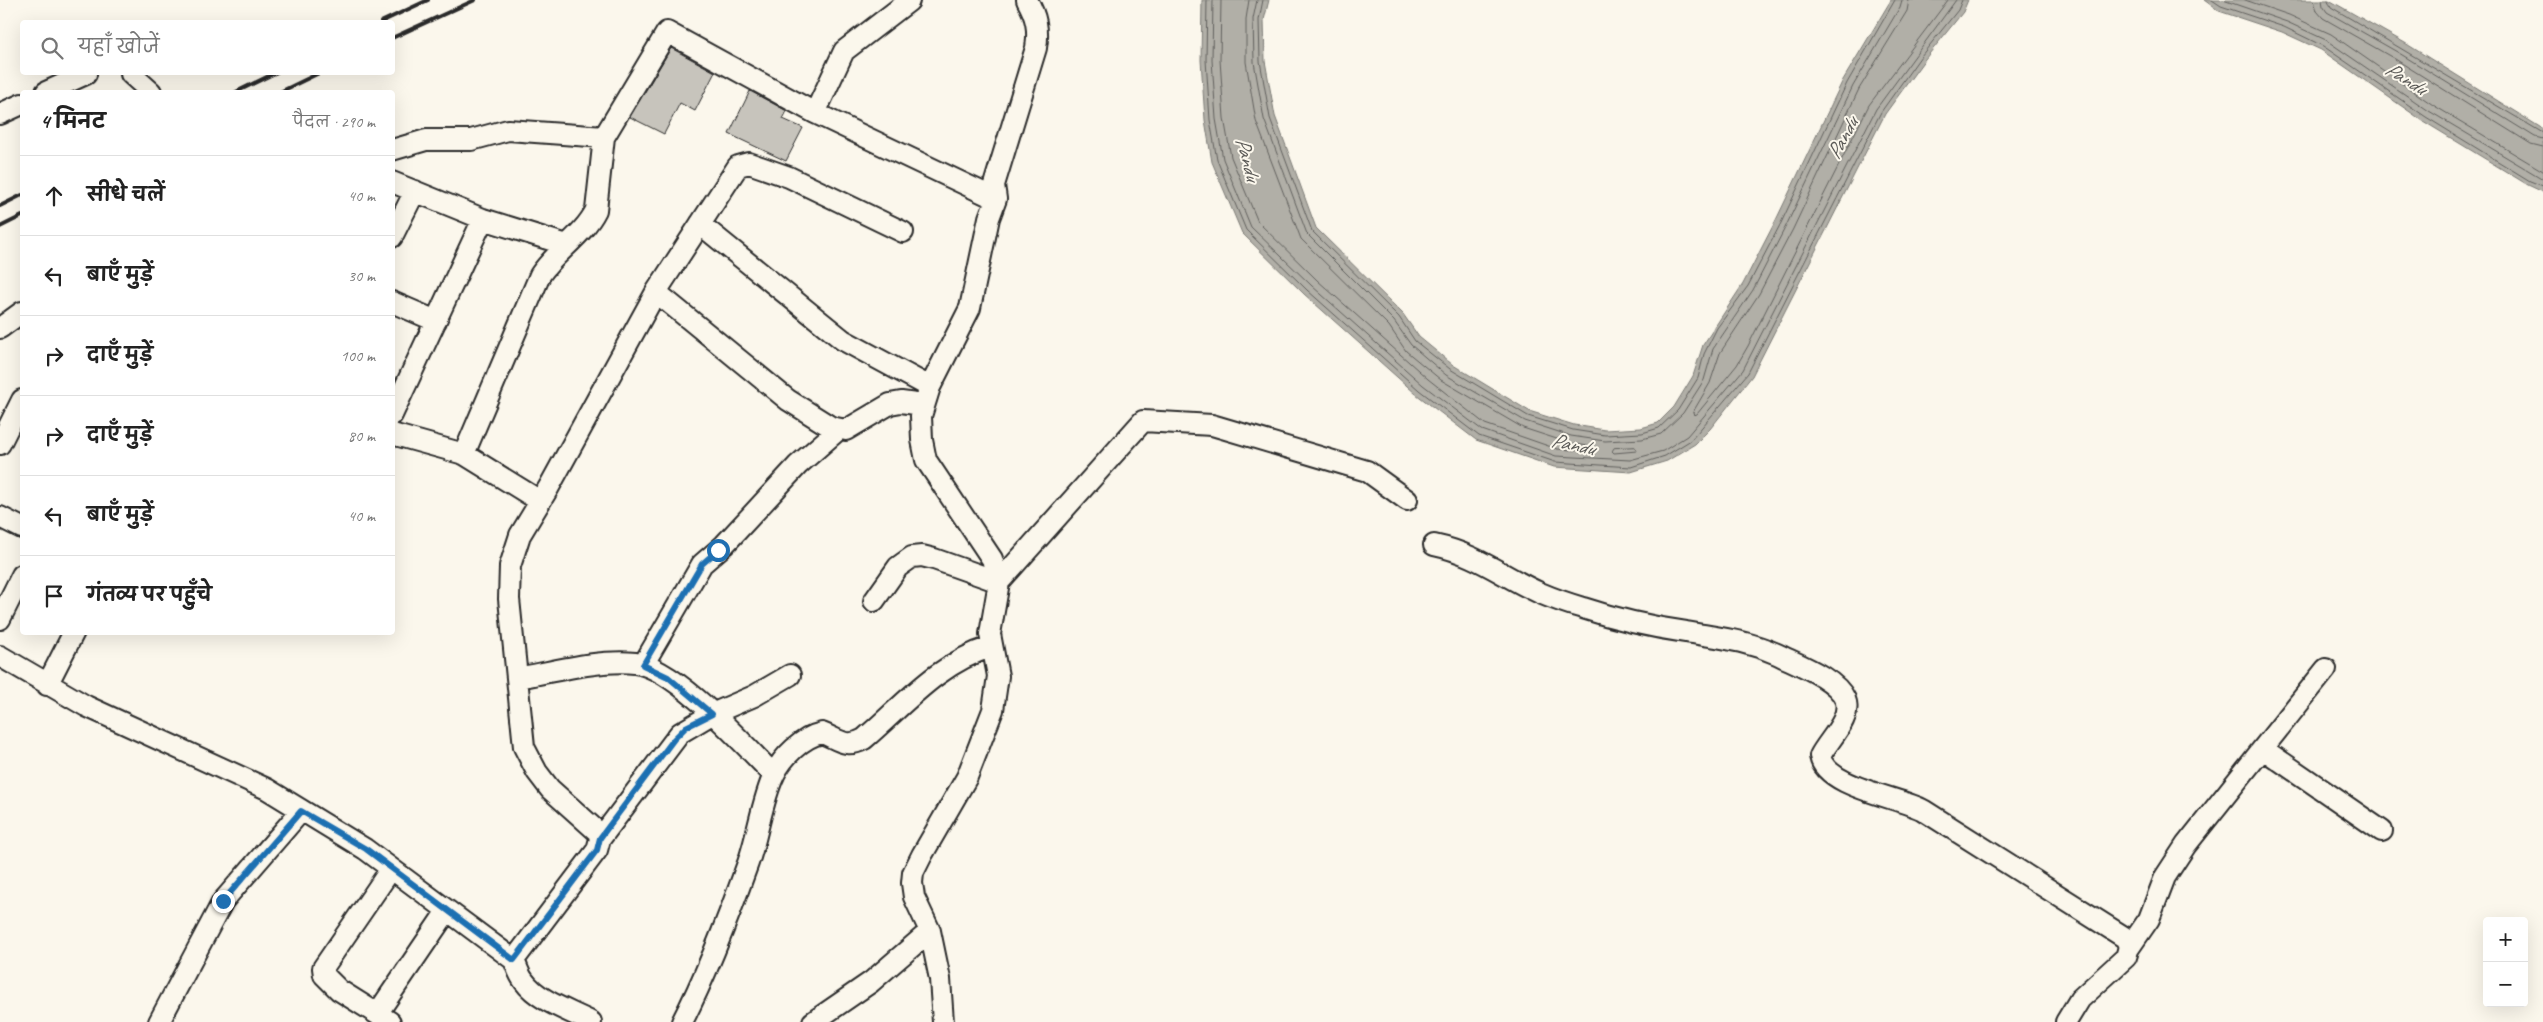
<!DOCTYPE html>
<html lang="hi">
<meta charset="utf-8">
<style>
:root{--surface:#fff;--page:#f6f6f6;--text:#222;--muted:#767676;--line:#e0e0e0}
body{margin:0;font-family:Caveat,"Playpen Sans Deva",sans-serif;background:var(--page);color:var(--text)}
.controls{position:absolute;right:15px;bottom:15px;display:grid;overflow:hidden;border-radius:5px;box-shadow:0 5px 20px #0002}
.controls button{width:45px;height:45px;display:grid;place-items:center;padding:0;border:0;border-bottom:1px solid var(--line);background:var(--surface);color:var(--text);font:25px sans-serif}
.stop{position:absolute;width:15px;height:15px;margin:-11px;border:4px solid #1f6fb2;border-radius:50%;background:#fff}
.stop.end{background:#1f6fb2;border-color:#fff;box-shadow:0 1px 5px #0008}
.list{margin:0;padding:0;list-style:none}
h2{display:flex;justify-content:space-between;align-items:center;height:65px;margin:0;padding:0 20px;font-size:21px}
h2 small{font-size:16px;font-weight:400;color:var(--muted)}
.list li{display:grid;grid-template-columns:32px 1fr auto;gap:15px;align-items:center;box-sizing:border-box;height:80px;padding:0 20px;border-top:1px solid var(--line)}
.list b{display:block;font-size:19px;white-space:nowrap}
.list em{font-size:16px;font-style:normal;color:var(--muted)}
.icon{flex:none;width:28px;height:28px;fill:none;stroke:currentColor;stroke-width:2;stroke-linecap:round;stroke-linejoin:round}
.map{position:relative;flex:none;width:2543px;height:1022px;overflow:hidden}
.search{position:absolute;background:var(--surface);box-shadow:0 5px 20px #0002;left:20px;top:20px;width:375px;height:55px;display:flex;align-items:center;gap:12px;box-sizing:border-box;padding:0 18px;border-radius:5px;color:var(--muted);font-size:19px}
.panel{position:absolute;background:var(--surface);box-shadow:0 5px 20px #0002;left:20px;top:90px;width:375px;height:545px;border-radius:5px}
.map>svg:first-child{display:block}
.water{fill:#b1afa7;stroke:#7b7a75}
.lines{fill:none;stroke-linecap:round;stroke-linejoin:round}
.shore{stroke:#61605d;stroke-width:1}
.building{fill:#c7c4bc;stroke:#2b2b2b}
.street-casing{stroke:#2b2b2b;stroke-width:24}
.street{stroke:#fbf7ec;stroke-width:20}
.rail{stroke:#2b2b2b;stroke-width:4}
.route{stroke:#1f6fb2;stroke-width:6}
.labels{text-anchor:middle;stroke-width:4;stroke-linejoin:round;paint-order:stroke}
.water-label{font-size:21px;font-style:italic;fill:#5a5956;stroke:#fbf7ec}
</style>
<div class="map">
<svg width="2543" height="1022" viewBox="0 0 2543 1022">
<rect width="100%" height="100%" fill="#fbf7ec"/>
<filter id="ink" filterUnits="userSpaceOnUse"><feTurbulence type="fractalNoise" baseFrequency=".02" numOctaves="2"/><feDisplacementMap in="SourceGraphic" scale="10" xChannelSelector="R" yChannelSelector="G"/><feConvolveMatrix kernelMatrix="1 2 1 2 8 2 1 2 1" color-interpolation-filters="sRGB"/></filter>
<g filter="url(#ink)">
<path class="water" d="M1202 0H1269L1264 20 1265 61 1275 116 1316 228 1403 314 1419 337 1453 365 1529 411 1574 425 1605 430 1641 428 1658 423 1674 407 1693 376 1703 345 1743 284 1776 220 1843 80 1891 0H1968L1963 12 1925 59 1885 114 1752 376 1710 429 1695 444 1667 461 1631 472 1554 467 1476 440 1416 394 1304 294 1242 233 1212 162 1205 120 1201 60Z
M2204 0H2329L2405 43 2543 129V192L2528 185 2423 121 2321 50 2282 32 2219 11Z"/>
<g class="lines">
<path class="shore" d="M1207 0 1206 60 1210 120 1217 160 1246 230 1307 290 1419 390 1479 436 1555 462 1631 467 1665 456 1691 440 1748 373 1881 112 1921 56 1958 10 1962 0
M1213 0 1212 60 1216 119 1223 159 1251 227 1312 286 1423 385 1482 430 1556 456 1630 460 1663 451 1687 436 1743 370 1876 109 1956 0
M1221 0 1220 60 1224 118 1231 157 1258 222 1317 280 1428 379 1485 424 1557 449 1589 451 1588 446 1569 443 1523 428 1441 380 1406 351 1389 326 1301 239 1256 121 1246 62V19L1249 0
M1257 0 1253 19 1254 62 1264 119 1307 234 1394 321 1411 345 1446 375 1525 421 1571 436 1605 441 1642 439 1661 434 1683 413 1704 380 1713 349 1753 290 1786 226 1853 86 1900 7 1902 0
M1263 0 1259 20 1260 61 1270 118 1312 231 1399 317 1415 341 1450 369 1528 416 1573 430 1605 435 1642 433 1659 428 1678 410 1698 378 1704 354 1717 328 1748 286 1781 223 1847 83 1895 0
M1909 0 1907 11 1859 89 1793 229 1759 294 1720 353 1710 383 1693 412 1694 415 1697 414 1737 365 1748 346 1869 105 1948 0
M2212 0 2221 6 2284 27 2323 46 2426 117 2530 181 2543 186
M2223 0 2287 22 2326 40 2429 111 2543 179
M2245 0 2289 15 2331 34 2433 105 2543 171
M2314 0 2317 11 2323 18 2395 59 2531 144 2543 147
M2322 0 2323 6 2327 12 2399 53 2535 137 2543 139
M2328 0 2331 7 2543 133
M1635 447 1637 451 1614 453 1612 451 1614 448Z"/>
</g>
<path class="building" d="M671 48 715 72 695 111 680 103 664 134 630 117Z
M750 91 787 111 783 119 803 128 786 161 729 134Z"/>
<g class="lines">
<defs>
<path id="street" d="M131 74 151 92
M46 92 86 74
M815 113 844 51 909 1
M0 114 22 104
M392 150 426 140H471L508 130 604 137
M392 182 483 219 567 245
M700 224 843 340 930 387
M392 237 415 191
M656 292 788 400 831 427 846 430 890 404 901 402 923 405
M392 302 436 321
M0 328 22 312
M392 415 483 219
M392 434 464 454 540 501
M0 444 22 400
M464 454 540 275C555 252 583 236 596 210L604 137 667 32 815 113 996 199
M0 517 22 528
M1434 545C1477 554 1502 576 1540 593 1554 599 1569 604 1583 608 1616 619 1651 627 1686 632 1720 638 1745 640 1777 654 1797 664 1836 678 1845 699 1853 718 1828 740 1820 756 1825 787 1899 797 1923 810L2124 937C2130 944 2129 948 2126 957L2080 999 2066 1022
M874 601 898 567 912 557 922 556 934 559 999 582 1143 421 1212 425 1367 471 1407 500
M0 619 22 575
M0 656 86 706 267 789 365 849 514 960C517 967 519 975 524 981 538 1001 570 1011 591 1022
M643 665 702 564 724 545 798 465 838 430
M517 678C552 672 599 659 635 663 676 668 744 745 774 775
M47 685 74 632
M2263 749 2382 831
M600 839 680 733 712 714 754 696 790 675
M2129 948 2149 919 2165 877 2186 845 2326 669
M514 960 597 850 600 839 598 832 550 789 537 772 524 747 509 599 510 566 520 535 549 487 656 292 738 166 749 163 789 177 903 232
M377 1014 447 911
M159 1022 223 901 301 811
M390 1022 339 990 324 975 323 968 391 869
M682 1022C708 972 729 916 748 863 758 835 762 800 774 775 782 757 803 737 822 733 838 739 846 749 864 739 904 705 938 663 991 647
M813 1022 871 982 930 931
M943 1022 940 979 930 931 914 897 912 883 913 873 922 855 967 777 993 710 998 676 990 634 999 582 992 559 926 460 922 440 921 416 930 387 970 308 989 218 996 199 994 185 1036 48C1039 29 1036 16 1027 0"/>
</defs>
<use href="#street" class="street-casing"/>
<use href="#street" class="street"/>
<path class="rail" d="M381 22 428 0
M392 38 475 0
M236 92 277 72
M280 92 321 72
M0 206 22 195
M0 227 22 216"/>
</g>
</g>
<g class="lines" filter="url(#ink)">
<path class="route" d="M223 901 301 811 366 849 514 960 597 850 600 838 674 739 686 727 712 714 668 677 643 665 702 564 718 550"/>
</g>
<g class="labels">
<g class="water-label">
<text transform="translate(2406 78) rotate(32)" y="7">Pandu</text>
<text transform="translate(1842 138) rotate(-62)" y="7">Pandu</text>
<text transform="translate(1248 159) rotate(75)" y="7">Pandu</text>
<text transform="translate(1573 444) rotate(12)" y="7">Pandu</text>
</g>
</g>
</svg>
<div class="controls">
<button>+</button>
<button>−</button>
</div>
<div class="stop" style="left:718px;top:550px"></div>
<div class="stop end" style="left:223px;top:901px"></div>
<div class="search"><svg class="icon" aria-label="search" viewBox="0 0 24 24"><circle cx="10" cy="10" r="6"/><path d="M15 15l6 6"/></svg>यहाँ खोजें</div>
<section class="panel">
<h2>4 मिनट<small>पैदल · 290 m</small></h2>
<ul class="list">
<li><svg class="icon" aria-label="ahead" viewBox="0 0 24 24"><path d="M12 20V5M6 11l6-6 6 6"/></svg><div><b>सीधे चलें</b></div><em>40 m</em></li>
<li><svg class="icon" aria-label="left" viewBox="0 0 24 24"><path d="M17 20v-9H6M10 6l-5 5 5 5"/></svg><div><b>बाएँ मुड़ें</b></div><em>30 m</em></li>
<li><svg class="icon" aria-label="right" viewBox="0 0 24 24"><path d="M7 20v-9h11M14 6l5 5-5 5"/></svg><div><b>दाएँ मुड़ें</b></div><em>100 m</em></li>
<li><svg class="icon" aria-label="right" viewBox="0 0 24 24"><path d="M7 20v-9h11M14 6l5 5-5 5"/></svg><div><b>दाएँ मुड़ें</b></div><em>80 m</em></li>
<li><svg class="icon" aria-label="left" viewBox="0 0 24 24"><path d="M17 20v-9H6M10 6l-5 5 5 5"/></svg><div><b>बाएँ मुड़ें</b></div><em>40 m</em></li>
<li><svg class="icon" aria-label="arrive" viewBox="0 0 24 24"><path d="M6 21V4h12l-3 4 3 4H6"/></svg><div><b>गंतव्य पर पहुँचे</b></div></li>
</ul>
</section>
</div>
